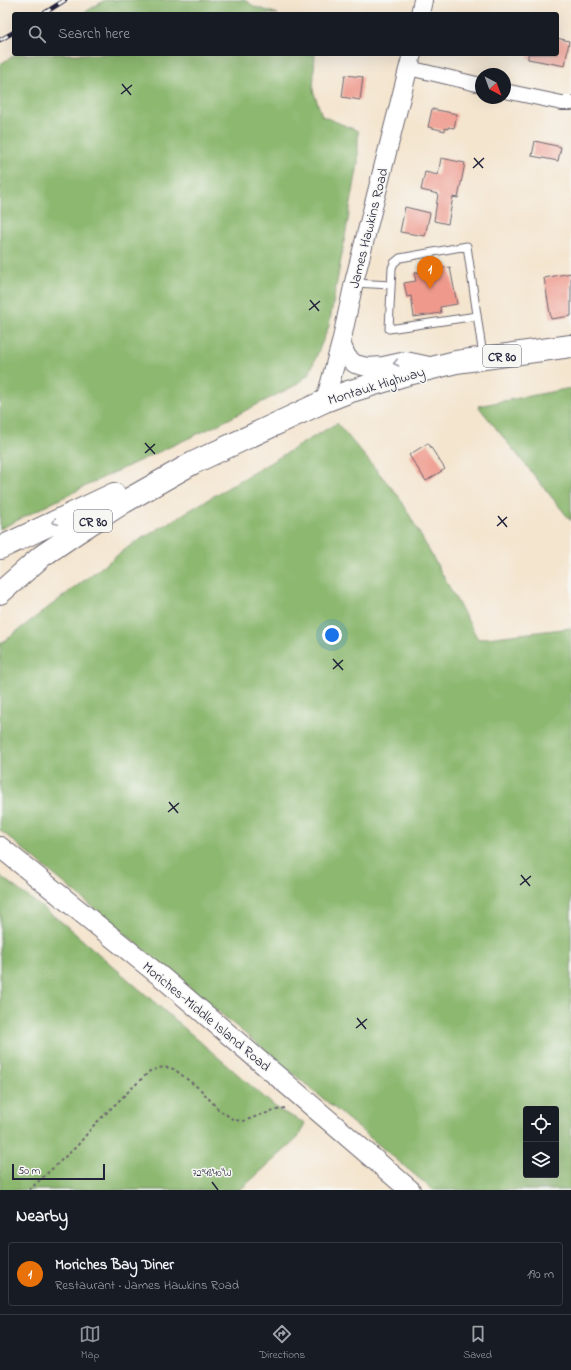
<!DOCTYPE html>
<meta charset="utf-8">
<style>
:root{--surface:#171b24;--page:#242831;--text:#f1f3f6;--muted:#9ea1a6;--line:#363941;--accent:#8c9099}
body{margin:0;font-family:"Indie Flower",sans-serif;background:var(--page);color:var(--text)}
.controls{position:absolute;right:12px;bottom:12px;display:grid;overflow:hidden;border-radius:4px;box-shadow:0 4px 16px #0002}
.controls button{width:36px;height:36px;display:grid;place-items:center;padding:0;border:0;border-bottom:1px solid var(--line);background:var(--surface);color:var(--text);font:20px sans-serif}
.compass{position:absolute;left:475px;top:68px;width:36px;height:36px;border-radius:50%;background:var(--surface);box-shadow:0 4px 16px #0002;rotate:139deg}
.scale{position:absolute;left:12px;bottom:10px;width:93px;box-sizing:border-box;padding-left:4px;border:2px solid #22223b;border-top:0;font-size:11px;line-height:14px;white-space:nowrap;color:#22223b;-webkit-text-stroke:3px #f6f6f2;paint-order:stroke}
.you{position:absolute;left:332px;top:635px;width:14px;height:14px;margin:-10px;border:3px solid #fff;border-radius:50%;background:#1a73e8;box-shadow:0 0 0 6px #1a73e833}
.badge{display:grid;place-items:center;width:26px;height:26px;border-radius:50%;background:var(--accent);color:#fff;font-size:13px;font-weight:700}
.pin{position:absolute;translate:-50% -33px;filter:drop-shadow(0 1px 2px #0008)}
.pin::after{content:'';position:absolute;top:21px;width:14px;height:12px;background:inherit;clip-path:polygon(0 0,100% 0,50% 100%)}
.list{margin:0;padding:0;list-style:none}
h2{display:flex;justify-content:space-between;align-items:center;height:52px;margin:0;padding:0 16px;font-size:17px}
h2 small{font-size:13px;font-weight:400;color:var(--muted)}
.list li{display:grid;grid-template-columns:26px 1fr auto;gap:12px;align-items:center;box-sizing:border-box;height:64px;margin:0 8px 8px;padding:0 8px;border:1px solid var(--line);border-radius:4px}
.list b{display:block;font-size:15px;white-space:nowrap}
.list p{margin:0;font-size:13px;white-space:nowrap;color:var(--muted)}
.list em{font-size:13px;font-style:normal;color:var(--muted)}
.icon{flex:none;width:22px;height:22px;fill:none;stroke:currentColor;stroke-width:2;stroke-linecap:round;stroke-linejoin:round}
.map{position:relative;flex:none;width:571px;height:1190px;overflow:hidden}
.search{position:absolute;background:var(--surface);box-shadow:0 4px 16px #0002;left:12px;right:12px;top:12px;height:44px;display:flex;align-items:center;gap:10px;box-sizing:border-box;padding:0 14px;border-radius:4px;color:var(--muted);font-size:15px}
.sheet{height:124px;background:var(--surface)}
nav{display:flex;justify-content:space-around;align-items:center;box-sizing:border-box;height:56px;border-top:1px solid var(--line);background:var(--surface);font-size:11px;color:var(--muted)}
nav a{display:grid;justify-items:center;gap:2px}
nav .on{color:var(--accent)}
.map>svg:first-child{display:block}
.forest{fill:#8cb86f;stroke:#576d55;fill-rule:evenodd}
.building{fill:#ef998c}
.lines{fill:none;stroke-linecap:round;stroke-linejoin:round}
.service-casing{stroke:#6c666f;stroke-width:9}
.minor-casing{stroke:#6c666f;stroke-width:16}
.tertiary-casing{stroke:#6c666f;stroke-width:20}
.secondary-casing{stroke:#6c666f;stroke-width:22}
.primary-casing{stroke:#6c666f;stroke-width:24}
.path{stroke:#6c666f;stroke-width:2;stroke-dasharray:3 3;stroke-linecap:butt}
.service{stroke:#fff;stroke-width:7}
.minor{stroke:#fff;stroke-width:14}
.tertiary{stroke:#fff;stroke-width:18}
.secondary{stroke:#fff;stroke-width:20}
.primary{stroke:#fff;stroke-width:22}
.rail-casing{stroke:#22223b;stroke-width:4.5}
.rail{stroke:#f6f6f2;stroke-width:3;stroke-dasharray:9;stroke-linecap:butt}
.oneway{stroke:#9c9ca7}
.ticks{fill:none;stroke:#22223b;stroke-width:1.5}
.labels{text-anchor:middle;stroke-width:3;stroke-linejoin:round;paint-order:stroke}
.shield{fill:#f6f6f2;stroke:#626272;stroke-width:1}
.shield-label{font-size:13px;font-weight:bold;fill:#22223b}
.street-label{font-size:14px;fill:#22223b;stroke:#f6f6f2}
.ticks-label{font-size:10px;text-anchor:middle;fill:#22223b;stroke:#f6f6f2;stroke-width:3;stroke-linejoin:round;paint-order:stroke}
</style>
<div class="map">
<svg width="571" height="1190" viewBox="0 0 571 1190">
<rect width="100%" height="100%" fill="#f6f6f2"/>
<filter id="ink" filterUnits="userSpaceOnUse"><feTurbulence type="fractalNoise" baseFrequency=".025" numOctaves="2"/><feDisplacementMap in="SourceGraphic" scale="8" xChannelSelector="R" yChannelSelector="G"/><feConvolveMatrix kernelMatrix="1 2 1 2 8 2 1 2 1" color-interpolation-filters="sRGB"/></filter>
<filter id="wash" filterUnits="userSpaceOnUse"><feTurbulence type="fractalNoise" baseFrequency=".012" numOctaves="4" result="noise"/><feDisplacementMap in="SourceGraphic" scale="16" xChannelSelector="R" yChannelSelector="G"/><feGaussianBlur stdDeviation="0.9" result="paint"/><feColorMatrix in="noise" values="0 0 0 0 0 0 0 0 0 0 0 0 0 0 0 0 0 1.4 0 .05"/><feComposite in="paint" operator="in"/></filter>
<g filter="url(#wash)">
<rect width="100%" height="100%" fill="#f4e5cf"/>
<path class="forest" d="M105 0H245L255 7 278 14H82Z
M17 54H315L313 90 322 116 358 131V164L329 326 309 374 294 386 213 427 100 479 0 529V64Z
M571 388V521L478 406Z
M337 423 400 498 478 639 571 628V1190H433L0 830V644L131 545ZM526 1109H556V1175H526Z
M0 876 63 923 279 1110 305 1123 298 1138 240 1190H0Z"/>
<g id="blocks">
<path class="building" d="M557 38 569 41 565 66 528 59V54H557Z
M345 75 363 77 360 100 342 97Z
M432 109 457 114 454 128 448 127V129L445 128V131L428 127Z
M535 141 561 147 558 161 532 156Z
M441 158 465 163 458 198 453 197 448 224 434 221 438 194 421 190 425 172 438 175Z
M405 207 430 213 425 236 400 232Z
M450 267 457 304 440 307 441 313 414 317 411 296 407 297 404 283 416 281 414 273Z
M571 273V316L551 319 544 278Z
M428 443 445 469 426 481 409 455Z"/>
</g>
</g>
<g filter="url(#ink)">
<use href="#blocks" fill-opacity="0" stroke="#6c666f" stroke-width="1"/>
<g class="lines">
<defs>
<path id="service" d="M354 283 391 285
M477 316 389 329 392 268 394 263 400 258 467 246 483 356"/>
<path id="minor" d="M409 68 481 85
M505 91 562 103H571"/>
<path id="tertiary" d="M420 14 423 0
M341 343 347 357 355 364 367 367 383 366 406 361 434 367
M325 401 341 343 354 282 412 54"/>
<path id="secondary" d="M0 847 164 979 410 1190"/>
<path id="primary" d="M0 548 114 494
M0 593 42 556 76 533 124 502 193 463 325 401 348 392 404 375 456 362 571 346"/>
</defs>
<use href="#service" class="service-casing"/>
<use href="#minor" class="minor-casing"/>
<use href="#tertiary" class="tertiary-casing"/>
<use href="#secondary" class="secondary-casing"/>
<use href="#primary" class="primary-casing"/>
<path class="path" d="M29 1190 77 1146 95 1124 133 1087 150 1071 163 1067 174 1069 201 1090 218 1109 234 1120 244 1121 260 1115 288 1107"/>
<use href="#service" class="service"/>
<use href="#minor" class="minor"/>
<use href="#tertiary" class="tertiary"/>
<use href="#secondary" class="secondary"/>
<use href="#primary" class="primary"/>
<defs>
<path id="rail" d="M43 14 65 0
M0 40 14 32"/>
</defs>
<use href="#rail" class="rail-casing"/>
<use href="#rail" class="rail"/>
</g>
<defs><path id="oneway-chevron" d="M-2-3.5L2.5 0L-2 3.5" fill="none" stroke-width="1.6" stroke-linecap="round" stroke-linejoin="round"/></defs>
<g class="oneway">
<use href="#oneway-chevron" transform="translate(396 363) rotate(167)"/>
<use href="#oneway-chevron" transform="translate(55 522) rotate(155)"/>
</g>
</g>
<path class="ticks" d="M122 84 131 95M121 94 132 85M474 158 483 168M473 168 484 158M310 300 319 311M309 310 320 301M145 443 155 454M145 453 155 444M498 516 507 527M497 526 507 517M333 659 343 670M333 669 343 660M169 802 178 813M168 812 179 803M521 875 530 886M520 885 531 876M357 1018 366 1029M356 1028 367 1019M212 1182 218 1190"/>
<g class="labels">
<g class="shield">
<rect x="483" y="345" width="38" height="22" rx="3"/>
<rect x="74" y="510" width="38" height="22" rx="3"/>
</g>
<g class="shield-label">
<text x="502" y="361">CR 80</text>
<text x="93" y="526">CR 80</text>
</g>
<g class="street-label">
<text transform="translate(368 228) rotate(-76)" y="5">James Hawkins Road</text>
<text transform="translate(376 385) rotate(-17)" y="5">Montauk Highway</text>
<text transform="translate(207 1016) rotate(40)" y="5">Moriches-Middle Island Road</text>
</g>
</g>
<g class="ticks-label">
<text x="212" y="1176">72°48'40"W</text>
</g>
</svg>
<div class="controls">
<button><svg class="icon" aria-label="locate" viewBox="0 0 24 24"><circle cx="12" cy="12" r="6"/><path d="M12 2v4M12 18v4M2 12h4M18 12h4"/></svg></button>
<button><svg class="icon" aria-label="layers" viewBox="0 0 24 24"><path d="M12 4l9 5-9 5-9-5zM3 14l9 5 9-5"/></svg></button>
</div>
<svg class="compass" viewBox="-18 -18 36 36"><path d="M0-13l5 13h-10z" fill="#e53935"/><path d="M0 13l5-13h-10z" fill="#9ea1a6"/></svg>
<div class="scale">50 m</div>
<div class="you"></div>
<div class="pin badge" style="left:430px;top:289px;background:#e8710a">1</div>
<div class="search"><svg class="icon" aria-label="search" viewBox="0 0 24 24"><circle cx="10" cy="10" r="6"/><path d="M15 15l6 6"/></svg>Search here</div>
</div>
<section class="sheet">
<h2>Nearby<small></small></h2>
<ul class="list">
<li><span class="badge" style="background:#e8710a">1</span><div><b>Moriches Bay Diner</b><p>Restaurant · James Hawkins Road</p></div><em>190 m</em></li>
</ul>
</section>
<nav>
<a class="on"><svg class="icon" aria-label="map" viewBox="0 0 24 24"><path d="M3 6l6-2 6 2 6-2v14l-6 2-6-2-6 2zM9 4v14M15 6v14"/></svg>Map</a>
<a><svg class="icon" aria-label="directions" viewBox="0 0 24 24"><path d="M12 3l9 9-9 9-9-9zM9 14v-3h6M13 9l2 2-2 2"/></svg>Directions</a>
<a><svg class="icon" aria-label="saved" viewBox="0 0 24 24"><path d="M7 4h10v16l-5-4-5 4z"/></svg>Saved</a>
</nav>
